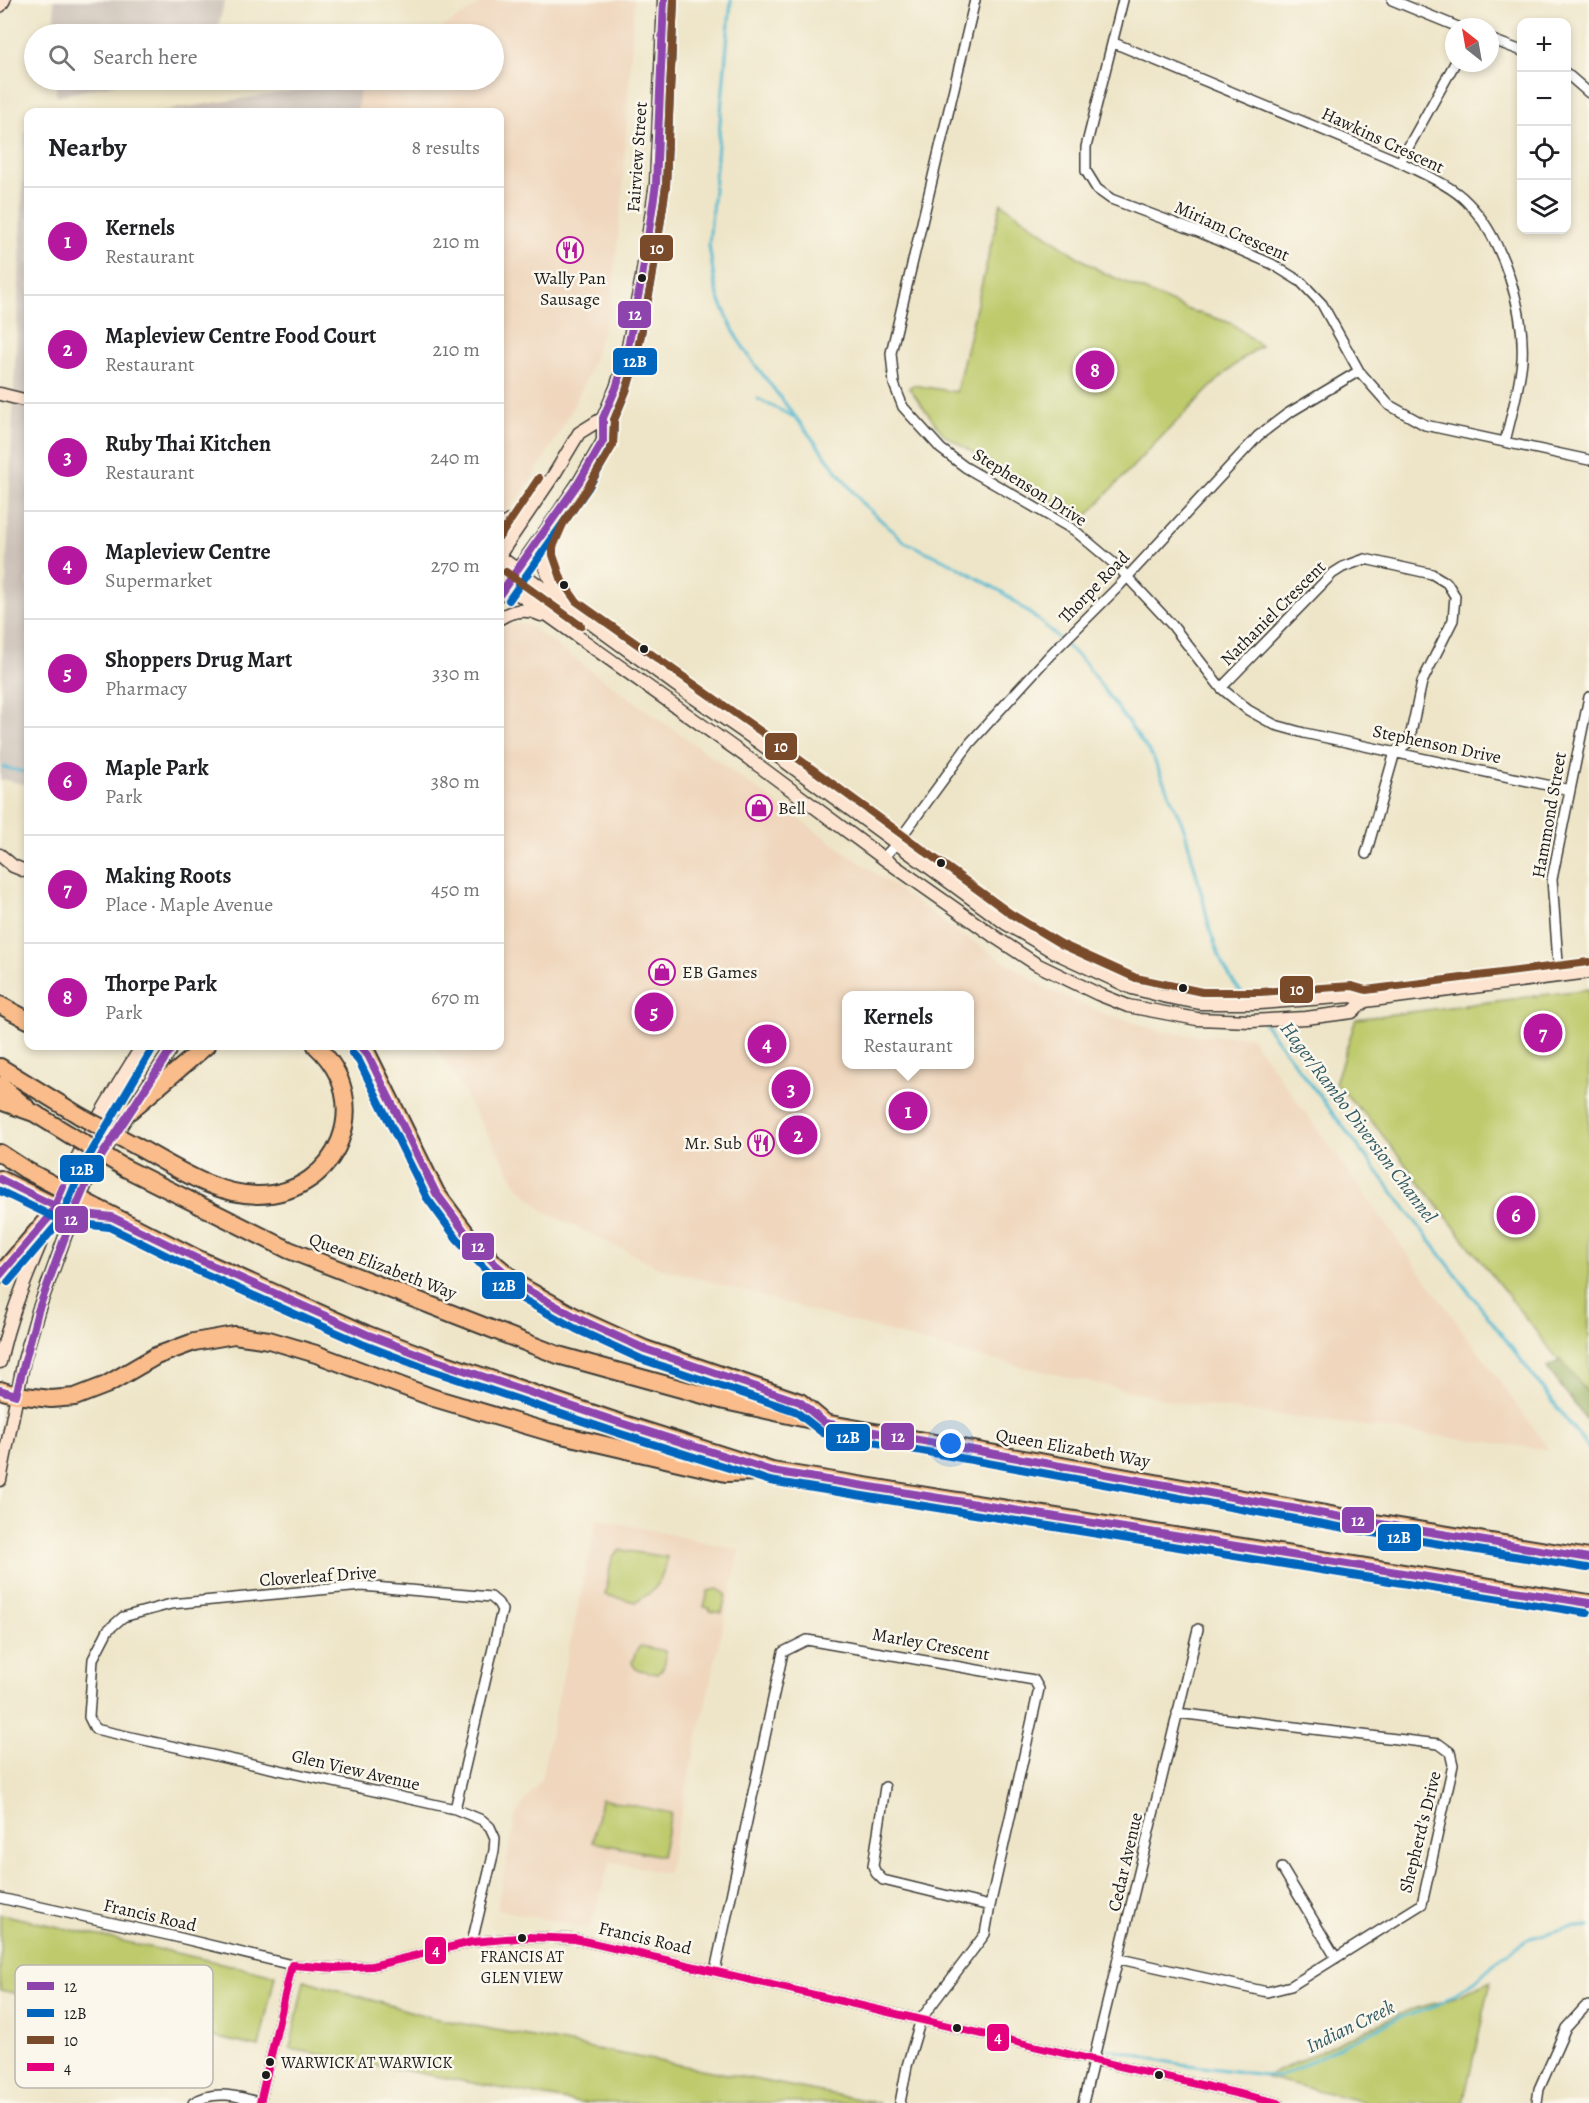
<!DOCTYPE html>
<meta charset="utf-8">
<style>
:root{--surface:#fff;--page:#f2f2f2;--text:#202124;--muted:#757577;--line:#e0e0e0;--accent:#b5179e}
body{margin:0;font-family:Alegreya,serif;background:var(--page);color:var(--text)}
.controls{position:absolute;right:18px;top:18px;display:grid;overflow:hidden;border-radius:12px;box-shadow:0 3px 9px #0003}
.controls button{width:54px;height:54px;display:grid;place-items:center;padding:0;border:0;border-bottom:2px solid var(--line);background:var(--surface);color:var(--text);font:30px sans-serif}
.compass{position:absolute;left:1445px;top:18px;width:54px;height:54px;border-radius:50%;background:var(--surface);box-shadow:0 3px 9px #0003;rotate:329deg}
.you{position:absolute;left:951px;top:1444px;width:21px;height:21px;margin:-15px;border:4px solid #fff;border-radius:50%;background:#1a73e8;box-shadow:0 0 0 9px #1a73e833}
.badge{display:grid;place-items:center;width:39px;height:39px;border-radius:50%;background:var(--accent);color:#fff;font-size:20px;font-weight:700}
.pin{position:absolute;translate:-50% -50%;border:3px solid #fff;box-shadow:0 2px 6px #0006}
.popup{position:absolute;left:842px;top:991px;width:132px;height:78px;box-sizing:border-box;display:grid;place-content:center;border-radius:12px;background:var(--surface);filter:drop-shadow(0 2px 4px #0005);font-size:20px;white-space:nowrap;color:var(--muted)}
.popup b{font-size:22px;color:var(--text)}
.popup::after{content:'';position:absolute;left:50%;top:100%;margin-left:-12px;border:12px solid transparent;border-top-color:var(--surface)}
.list{margin:0;padding:0;list-style:none}
h2{display:flex;justify-content:space-between;align-items:center;height:78px;margin:0;padding:0 24px;font-size:26px}
h2 small{font-size:20px;font-weight:400;color:var(--muted)}
.list li{display:grid;grid-template-columns:39px 1fr auto;gap:18px;align-items:center;box-sizing:border-box;height:108px;padding:0 24px;border-top:2px solid var(--line)}
.list b{display:block;font-size:22px;white-space:nowrap}
.list p{margin:0;font-size:20px;white-space:nowrap;color:var(--muted)}
.list em{font-size:20px;font-style:normal;color:var(--muted)}
.icon{flex:none;width:33px;height:33px;fill:none;stroke:currentColor;stroke-width:2;stroke-linecap:round;stroke-linejoin:round}
.map{position:relative;flex:none;width:1589px;height:2103px;overflow:hidden}
.search{position:absolute;background:var(--surface);box-shadow:0 3px 9px #0003;left:24px;top:24px;width:480px;height:66px;display:flex;align-items:center;gap:15px;box-sizing:border-box;padding:0 21px;border-radius:33px;color:var(--muted);font-size:22px}
.panel{position:absolute;background:var(--surface);box-shadow:0 3px 9px #0003;left:24px;top:108px;width:480px;height:942px;border-radius:12px}
.map>svg:first-child{display:block}
.built{fill:#efd6bc;fill-rule:evenodd}
.industrial{fill:#cdc2b9}
.green{fill:#beca6c;stroke:#6d7344;stroke-width:1.5}
.forest{fill:#96ae60;stroke:#59653e;stroke-width:1.5}
.lines{fill:none;stroke-linecap:round;stroke-linejoin:round}
.stream{stroke:#52b9d0;stroke-width:3}
.street-casing{stroke:#3c3a36;stroke-width:12}
.secondary-casing{stroke:#3c3a36;stroke-width:15}
.highway-casing{stroke:#3c3a36;stroke-width:20}
.street{stroke:#fff;stroke-width:9}
.secondary{stroke:#fde4d0;stroke-width:12}
.highway{stroke:#f9bc8a;stroke-width:16}
.highway-bridge-casing{stroke:#3c3a36;stroke-width:20;stroke-linecap:butt}
.highway-bridge{stroke:#f9bc8a;stroke-width:16}
.bus-1-casing{stroke:#fbf7ec;stroke-width:12}
.bus-2-casing{stroke:#fbf7ec;stroke-width:12}
.bus-3-casing{stroke:#fbf7ec;stroke-width:12}
.bus-4-casing{stroke:#fbf7ec;stroke-width:12}
.bus-1{stroke:#8e44ad;stroke-width:8}
.bus-2{stroke:#0065bd;stroke-width:8}
.bus-3{stroke:#7a4b2a;stroke-width:8}
.bus-4{stroke:#e5007d;stroke-width:8}
.bus-dot{fill:#1c1c1c;stroke:#fbf7ec;stroke-width:2}
.labels{text-anchor:middle;stroke-width:5;stroke-linejoin:round;paint-order:stroke}
.bus-label{font-size:16px;fill:#1c1c1c;stroke:#fbf7ec}
.street-label{font-size:18px;fill:#1c1c1c;stroke:#fbf7ec}
.poi-label{font-size:18px;fill:#1c1c1c;stroke:#fbf7ec;text-anchor:start}
.water-label{font-size:20px;font-style:italic;fill:#325b64;stroke:#fbf7ec}
.key{fill:#fbf7ec;stroke:#b8b5ae;stroke-width:1.5}
.key-label{font-size:16px;fill:#1c1c1c}
.line-badge{stroke:#fbf7ec;stroke-width:2}
.badge-label{font-size:16px;text-anchor:middle;font-weight:bold;fill:#fff}
</style>
<div class="map">
<svg width="1589" height="2103" viewBox="0 0 1589 2103">
<rect width="100%" height="100%" fill="#fbf7ec"/>
<filter id="ink" filterUnits="userSpaceOnUse"><feTurbulence type="fractalNoise" baseFrequency=".0167" numOctaves="2"/><feDisplacementMap in="SourceGraphic" scale="12" xChannelSelector="R" yChannelSelector="G"/><feConvolveMatrix kernelMatrix="1 2 1 2 8 2 1 2 1" color-interpolation-filters="sRGB"/></filter>
<filter id="wash" filterUnits="userSpaceOnUse"><feTurbulence type="fractalNoise" baseFrequency=".008" numOctaves="4" result="noise"/><feDisplacementMap in="SourceGraphic" scale="24" xChannelSelector="R" yChannelSelector="G"/><feGaussianBlur stdDeviation="1.35" result="paint"/><feColorMatrix in="noise" values="0 0 0 0 0 0 0 0 0 0 0 0 0 0 0 0 0 1.4 0 .05"/><feComposite in="paint" operator="in"/></filter>
<g filter="url(#wash)">
<rect width="100%" height="100%" fill="#eee5c8"/>
<path class="built" d="M486 0H634L622 200 610 310 587 377 569 416 545 457 514 506 500 514V112H357L361 81 364 80H494V34H433Z
M513 623 526 624 953 929 1045 988 1102 1013 1161 1031 1199 1036H1250L1549 1450 1178 1402 963 1353 661 1268 545 1212 518 1186 436 1046H500V628ZM846 996H970V1064H846Z
M597 1518 740 1550 667 1874 610 1861 590 1929 497 1909 516 1814 541 1779Z"/>
<path class="industrial" d="M54 0H225L216 34H55Z
M56 80H135L56 96Z
M361 81 357 112H153Z
M28 131V785L0 779V720L25 132Z"/>
<path class="green" d="M1001 203 1078 257 1102 272 1189 310 1231 323 1261 346C1232 364 1209 389 1185 413 1151 447 1117 483 1084 519L944 435 909 388 913 385 956 392Z
M1589 989V1399L1373 1123 1335 1083 1356 1019Z
M620 1550 667 1557C662 1582 658 1589 636 1602L605 1595 612 1557Z
M718 1589 726 1594 722 1613 709 1611V1608L704 1607 708 1591Z
M640 1646 665 1651C667 1661 665 1668 657 1674L636 1669 632 1663 636 1651Z
M601 1799 671 1813 662 1856 593 1842Z
M0 1914 275 1975 259 2047 0 1990Z
M304 1980 433 2018 879 2103H579L290 2049Z
M1491 1981 1463 2103H1368L1265 2077 1409 2010 1448 2000Z"/>
<path class="forest" d="M1560 1360 1589 1394V1423L1547 1368Z"/>
<g class="lines">
<path class="stream" d="M731 0 709 245 715 285 720 301 737 338 753 362 862 503 905 542 951 563 1002 592 1042 623 1084 662 1153 757 1184 828 1203 899 1210 931 1222 963 1232 980 1246 999
M758 399 796 418
M3 767 28 773
M1264 1023 1589 1449
M1106 2048 1173 2063 1279 2077 1399 2018 1434 2007 1475 1981 1502 1956 1531 1938 1566 1928 1589 1926"/>
</g>
</g>
<g filter="url(#ink)">
<g class="lines">
<defs>
<path id="street" d="M975 0 891 353 894 384 903 407 941 449 965 467 1074 530 1118 567 1172 625 1221 688 1248 710 1275 725 1304 733 1570 790
M1123 0 1086 147V171L1097 189 1111 199 1201 233 1272 264 1301 282 1322 304 1359 371 1389 405 1425 425 1589 460
M1392 0 1458 27
M1490 39 1522 51
M1114 43 1400 162C1421 173 1451 185 1467 202 1503 238 1525 311 1522 360 1520 386 1511 416 1505 442
M1566 73 1589 93
M1400 162 1455 63
M1221 688 1332 574 1343 567 1365 559 1432 574 1447 583 1455 596 1453 620 1422 682 1409 742 1395 752 1366 854
M883 858 897 843 970 743 1050 655 1118 587 1258 436 1287 414 1359 371
M1559 976 1552 879 1589 697
M885 1787 873 1866 876 1873 883 1880 990 1906
M455 1809 502 1610 498 1603 491 1597 362 1586 171 1604 123 1617 108 1630 93 1659 89 1717 95 1729 455 1809 482 1820 490 1827 495 1838 494 1851 472 1942
M1282 1868 1336 1958
M0 1898 172 1936 292 1965 335 1968 372 1966 472 1942 528 1937 575 1939 1278 2103
M1120 1959 1267 1992 1291 1986 1422 1904 1453 1765 1450 1752 1439 1744 1177 1713
M715 1971 783 1652 807 1640 1034 1680 1039 1689 990 1906 985 1934 921 2019 907 2066 900 2103
M193 2103C213 2089 240 2096 260 2103
M260 2103 292 1965
M1083 2103 1198 1629
M1537 2103 1539 2089 1566 2028 1585 2007 1589 2006"/>
<path id="secondary" d="M0 6 4 0
M0 394 28 401
M500 526 525 512
M547 536C537 558 548 579 561 597
M500 554 555 473 579 433 603 418
M500 557 673 683 757 741 1005 923 1056 953 1132 988 1163 996 1201 1003H1260L1352 996 1365 1001 1589 972
M500 581 762 768 883 858 998 939 1036 964 1098 994 1128 1006 1197 1019 1251 1021 1306 1018 1352 1012 1365 1001
M500 594 554 519 579 482 603 441V418L616 388 626 357 642 277 656 184 664 0
M500 618C513 610 527 608 541 615
M0 855 13 866 28 872
M60 1195C82 1142 112 1094 142 1046
M0 1362C9 1315 30 1269 48 1225
M0 1480 24 1360 38 1311 74 1212 91 1172 173 1046"/>
<path id="highway" d="M0 1005 28 1020
M360 1046 368 1055 436 1193 468 1236 495 1264 522 1287 581 1320 645 1349 800 1402 824 1422
M0 1067 80 1116
M0 1085 26 1107
M0 1101 34 1113 70 1135
M130 1111 206 1046
M136 1146C173 1166 214 1195 258 1195 339 1194 376 1101 316 1046
M0 1153 26 1170
M125 1168 289 1250 558 1355 725 1401 825 1423 1369 1522 1589 1558
M0 1179 14 1186
M99 1209 198 1259 366 1334 434 1360 621 1423 772 1471 1589 1603
M0 1275 51 1215
M0 1390 16 1395 51 1399 75 1397 106 1385 156 1356 194 1342 234 1335 269 1340 316 1354 434 1398 549 1432 726 1473 760 1472"/>
</defs>
<use href="#street" class="street-casing"/>
<use href="#secondary" class="secondary-casing"/>
<use href="#highway" class="highway-casing"/>
<use href="#street" class="street"/>
<use href="#secondary" class="secondary"/>
<use href="#highway" class="highway"/>
<defs>
<path id="highway-bridge" d="M80 1116 136 1146
M70 1135 125 1168
M26 1170 99 1209
M14 1186 67 1212 94 1215"/>
</defs>
<use href="#highway-bridge" class="highway-bridge-casing"/>
<use href="#highway-bridge" class="highway-bridge"/>
<defs>
<path id="bus-1" d="M500 594 579 482 603 441V418L616 388 626 357 642 277 656 184 664 0
M360 1046 368 1055 436 1193 468 1236 495 1264 522 1287 581 1320 645 1349 800 1402 825 1423 1369 1522 1589 1558
M0 1179 67 1212 112 1217 198 1259 366 1334 434 1360 621 1423 772 1471 1589 1603
M0 1275 51 1215 63 1187
M0 1390 16 1395 38 1311 74 1212 91 1172 173 1046"/>
<path id="bus-2" d="M509 600 588 488 613 444 614 420 626 391 636 359 652 279 666 186 674 0
M352 1053 359 1061 427 1198 460 1243 487 1271 515 1295 576 1329 641 1359 795 1411 823 1433 1367 1532 1587 1568
M0 1191 64 1222 109 1227 194 1269 362 1344 430 1370 618 1433 770 1481 1587 1613
M8 1282 60 1221 82 1168 151 1051"/>
<path id="bus-3" d="M674 0 666 186 652 279 636 359 626 391 614 420 613 445 588 487 563 524 553 547V555L562 581 576 601 763 733 1011 914 1061 944 1136 978 1202 992H1260L1352 986 1366 990 1588 962
M500 536 539 478
M506 572 581 626"/>
<path id="bus-4" d="M260 2103 292 1965 335 1968 372 1966 472 1942 528 1937 575 1939 1278 2103"/>
</defs>
<use href="#bus-1" class="bus-1-casing"/>
<use href="#bus-2" class="bus-2-casing"/>
<use href="#bus-3" class="bus-3-casing"/>
<use href="#bus-4" class="bus-4-casing"/>
<use href="#bus-1" class="bus-1"/>
<use href="#bus-2" class="bus-2"/>
<use href="#bus-3" class="bus-3"/>
<use href="#bus-4" class="bus-4"/>
</g>
</g>
<defs>
<symbol id="restaurant-ring" viewBox="-11 -11 22 22"><circle r="9.5" fill="#fbf7ec" stroke="#b5179e" stroke-width="1.5"/><path d="M-5-6h1v4h1v-4h1v4h1v-4h1v5L-1.5 .5V6h-2V.5L-5-1ZM5-6V6H3V1.5H1.5Q1.5-4 5-6Z" fill="#b5179e"/></symbol>
<symbol id="shop-ring" viewBox="-11 -11 22 22"><circle r="9.5" fill="#fbf7ec" stroke="#b5179e" stroke-width="1.5"/><path d="M-5-2.5h2.3a2.7 3.5 0 0 1 5.4 0H5L5.5 6h-11ZM-1.5-2.5h3a1.5 2.3 0 0 0-3 0Z" fill="#b5179e"/></symbol>
</defs>
<g fill-rule="evenodd">
<use href="#restaurant-ring" x="555" y="235" width="30" height="30"/>
<use href="#shop-ring" x="744" y="793" width="30" height="30"/>
<use href="#shop-ring" x="647" y="957" width="30" height="30"/>
<use href="#restaurant-ring" x="746" y="1128" width="30" height="30"/>
</g>
<g class="bus-dot">
<circle cx="642" cy="278" r="5"/>
<circle cx="564" cy="585" r="5"/>
<circle cx="644" cy="649" r="5"/>
<circle cx="941" cy="863" r="5"/>
<circle cx="1183" cy="988" r="5"/>
<circle cx="522" cy="1938" r="5"/>
<circle cx="957" cy="2028" r="5"/>
<circle cx="270" cy="2062" r="5"/>
<circle cx="266" cy="2075" r="5"/>
<circle cx="1159" cy="2075" r="5"/>
</g>
<g class="labels">
<g class="bus-label">
<text x="522" y="1962">FRANCIS AT<tspan x="522" dy="21">GLEN VIEW</tspan></text>
<text x="281" y="2068" text-anchor="start">WARWICK AT WARWICK</text>
</g>
<g class="street-label">
<text transform="translate(1383 140) rotate(25)" y="6">Hawkins Crescent</text>
<text transform="translate(637 157) rotate(-86)" y="6">Fairview Street</text>
<text transform="translate(1232 231) rotate(24)" y="6">Miriam Crescent</text>
<text transform="translate(1030 487) rotate(32)" y="6">Stephenson Drive</text>
<text transform="translate(1094 587) rotate(-46)" y="6">Thorpe Road</text>
<text transform="translate(1273 613) rotate(-45)" y="6">Nathaniel Crescent</text>
<text transform="translate(1437 744) rotate(12)" y="6">Stephenson Drive</text>
<text transform="translate(1549 815) rotate(-80)" y="6">Hammond Street</text>
<text transform="translate(383 1266) rotate(21)" y="6">Queen Elizabeth Way</text>
<text transform="translate(1073 1448) rotate(10)" y="6">Queen Elizabeth Way</text>
<text transform="translate(318 1576) rotate(-4)" y="6">Cloverleaf Drive</text>
<text transform="translate(931 1644) rotate(10)" y="6">Marley Crescent</text>
<text transform="translate(356 1770) rotate(13)" y="6">Glen View Avenue</text>
<text transform="translate(1420 1832) rotate(-76)" y="6">Shepherd's Drive</text>
<text transform="translate(1125 1862) rotate(-77)" y="6">Cedar Avenue</text>
<text transform="translate(150 1915) rotate(13)" y="6">Francis Road</text>
<text transform="translate(645 1938) rotate(13)" y="6">Francis Road</text>
</g>
<g class="poi-label">
<text x="570" y="284" text-anchor="middle">Wally Pan<tspan x="570" dy="21">Sausage</tspan></text>
<text x="778" y="814">Bell</text>
<text x="682" y="978">EB Games</text>
<text x="742" y="1149" text-anchor="end">Mr. Sub</text>
</g>
<g class="water-label">
<text transform="translate(1359 1122) rotate(53)" y="7">Hager/Rambo Diversion Channel</text>
<text transform="translate(1350 2026) rotate(-26)" y="7">Indian Creek</text>
</g>
</g>
<rect x="15" y="1965" width="198" height="123" rx="9" class="key"/>
<rect x="27" y="1982" width="27" height="8" fill="#8e44ad"/>
<rect x="27" y="2009" width="27" height="8" fill="#0065bd"/>
<rect x="27" y="2036" width="27" height="8" fill="#7a4b2a"/>
<rect x="27" y="2063" width="27" height="8" fill="#e5007d"/>
<g class="key-label">
<text x="64" y="1992">12</text>
<text x="64" y="2019">12B</text>
<text x="64" y="2046">10</text>
<text x="64" y="2073">4</text>
</g>
<g class="line-badge">
<rect x="639" y="234" width="35" height="28" rx="6" fill="#7a4b2a"/>
<rect x="617" y="300" width="35" height="29" rx="6" fill="#8e44ad"/>
<rect x="612" y="347" width="46" height="29" rx="6" fill="#0065bd"/>
<rect x="764" y="732" width="34" height="29" rx="6" fill="#7a4b2a"/>
<rect x="1279" y="975" width="35" height="29" rx="6" fill="#7a4b2a"/>
<rect x="59" y="1154" width="46" height="29" rx="6" fill="#0065bd"/>
<rect x="54" y="1205" width="35" height="29" rx="6" fill="#8e44ad"/>
<rect x="461" y="1232" width="34" height="29" rx="6" fill="#8e44ad"/>
<rect x="481" y="1271" width="45" height="29" rx="6" fill="#0065bd"/>
<rect x="880" y="1422" width="35" height="29" rx="6" fill="#8e44ad"/>
<rect x="825" y="1423" width="46" height="29" rx="6" fill="#0065bd"/>
<rect x="1341" y="1506" width="34" height="28" rx="6" fill="#8e44ad"/>
<rect x="1377" y="1523" width="45" height="29" rx="6" fill="#0065bd"/>
<rect x="424" y="1936" width="23" height="29" rx="6" fill="#e5007d"/>
<rect x="986" y="2023" width="24" height="29" rx="6" fill="#e5007d"/>
</g>
<g class="badge-label">
<text x="657" y="254">10</text>
<text x="635" y="320">12</text>
<text x="635" y="367">12B</text>
<text x="781" y="752">10</text>
<text x="1297" y="995">10</text>
<text x="82" y="1175">12B</text>
<text x="71" y="1225">12</text>
<text x="478" y="1252">12</text>
<text x="504" y="1291">12B</text>
<text x="898" y="1442">12</text>
<text x="848" y="1443">12B</text>
<text x="1358" y="1526">12</text>
<text x="1399" y="1543">12B</text>
<text x="436" y="1956">4</text>
<text x="998" y="2043">4</text>
</g>
</svg>
<div class="controls">
<button>+</button>
<button>−</button>
<button><svg class="icon" aria-label="locate" viewBox="0 0 24 24"><circle cx="12" cy="12" r="6"/><path d="M12 2v4M12 18v4M2 12h4M18 12h4"/></svg></button>
<button><svg class="icon" aria-label="layers" viewBox="0 0 24 24"><path d="M12 4l9 5-9 5-9-5zM3 14l9 5 9-5"/></svg></button>
</div>
<svg class="compass" viewBox="-18 -18 36 36"><path d="M0-13l5 13h-10z" fill="#e53935"/><path d="M0 13l5-13h-10z" fill="#757577"/></svg>
<div class="you"></div>
<div class="pin badge" style="left:908px;top:1111px">1</div>
<div class="popup"><b>Kernels</b>Restaurant</div>
<div class="pin badge" style="left:798px;top:1135px">2</div>
<div class="pin badge" style="left:791px;top:1089px">3</div>
<div class="pin badge" style="left:767px;top:1044px">4</div>
<div class="pin badge" style="left:654px;top:1012px">5</div>
<div class="pin badge" style="left:1516px;top:1215px">6</div>
<div class="pin badge" style="left:1543px;top:1033px">7</div>
<div class="pin badge" style="left:1095px;top:370px">8</div>
<div class="search"><svg class="icon" aria-label="search" viewBox="0 0 24 24"><circle cx="10" cy="10" r="6"/><path d="M15 15l6 6"/></svg>Search here</div>
<section class="panel">
<h2>Nearby<small>8 results</small></h2>
<ul class="list">
<li><span class="badge">1</span><div><b>Kernels</b><p>Restaurant</p></div><em>210 m</em></li>
<li><span class="badge">2</span><div><b>Mapleview Centre Food Court</b><p>Restaurant</p></div><em>210 m</em></li>
<li><span class="badge">3</span><div><b>Ruby Thai Kitchen</b><p>Restaurant</p></div><em>240 m</em></li>
<li><span class="badge">4</span><div><b>Mapleview Centre</b><p>Supermarket</p></div><em>270 m</em></li>
<li><span class="badge">5</span><div><b>Shoppers Drug Mart</b><p>Pharmacy</p></div><em>330 m</em></li>
<li><span class="badge">6</span><div><b>Maple Park</b><p>Park</p></div><em>380 m</em></li>
<li><span class="badge">7</span><div><b>Making Roots</b><p>Place · Maple Avenue</p></div><em>450 m</em></li>
<li><span class="badge">8</span><div><b>Thorpe Park</b><p>Park</p></div><em>670 m</em></li>
</ul>
</section>
</div>
